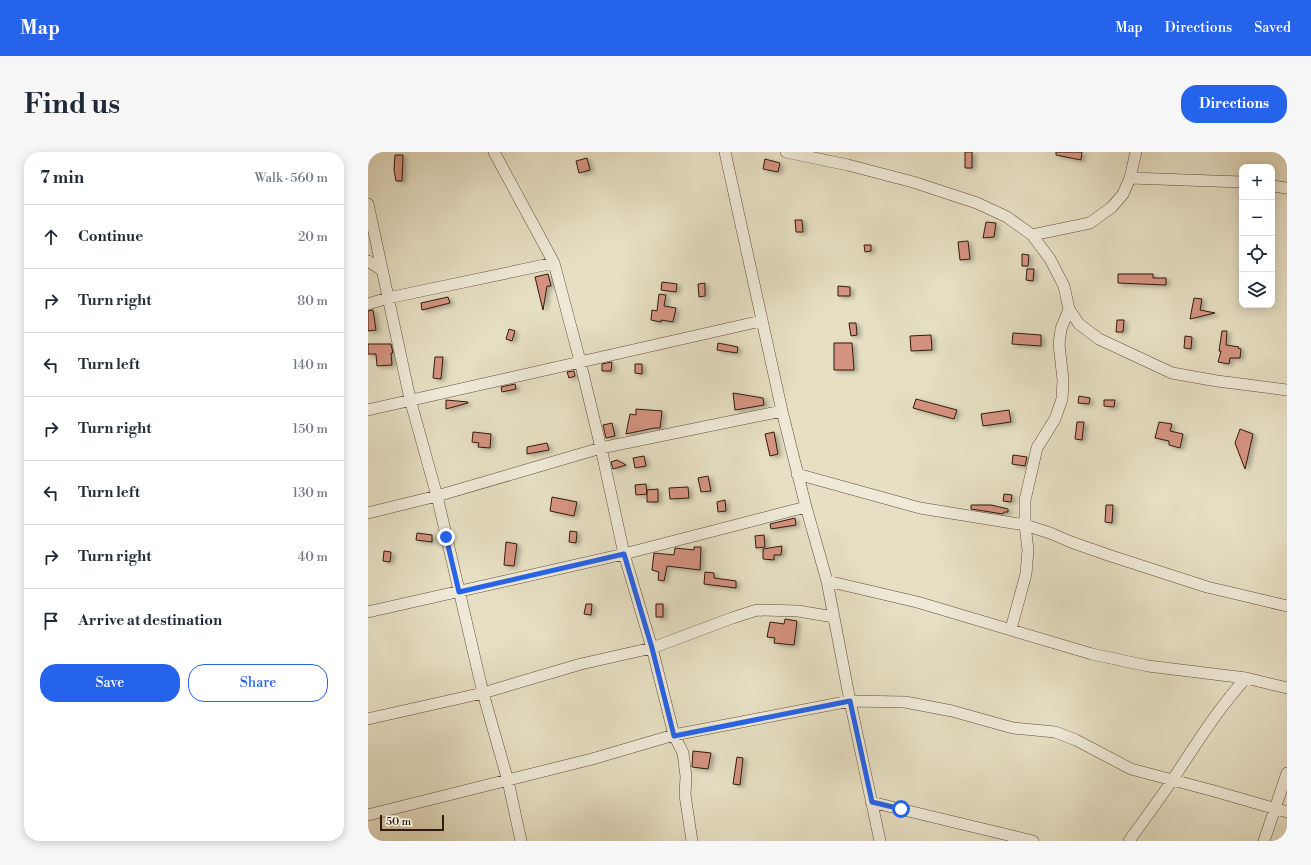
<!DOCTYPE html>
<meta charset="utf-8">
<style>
:root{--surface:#fff;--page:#f6f6f7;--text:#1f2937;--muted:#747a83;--line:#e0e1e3;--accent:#2563eb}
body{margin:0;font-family:"Libre Bodoni",serif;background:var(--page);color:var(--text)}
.controls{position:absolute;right:12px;top:12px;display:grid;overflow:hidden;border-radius:8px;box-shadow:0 2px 10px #0003}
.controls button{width:36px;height:36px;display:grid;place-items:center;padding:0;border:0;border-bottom:1px solid var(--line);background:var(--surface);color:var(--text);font:20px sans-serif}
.scale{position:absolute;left:12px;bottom:10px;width:64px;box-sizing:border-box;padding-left:4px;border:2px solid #311b0d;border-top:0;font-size:11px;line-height:14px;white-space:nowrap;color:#311b0d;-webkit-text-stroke:3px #efead8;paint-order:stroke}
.stop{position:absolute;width:12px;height:12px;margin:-9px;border:3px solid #2563eb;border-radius:50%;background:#fff}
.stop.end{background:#2563eb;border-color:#fff;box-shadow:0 1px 4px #0008}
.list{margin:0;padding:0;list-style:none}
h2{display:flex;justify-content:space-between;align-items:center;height:52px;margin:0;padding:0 16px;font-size:17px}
h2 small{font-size:13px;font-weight:400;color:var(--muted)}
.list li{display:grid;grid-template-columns:26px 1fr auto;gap:12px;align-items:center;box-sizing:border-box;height:64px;padding:0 16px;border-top:1px solid var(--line)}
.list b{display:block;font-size:15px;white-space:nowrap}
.list em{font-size:13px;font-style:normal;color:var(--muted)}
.actions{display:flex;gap:8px;padding:12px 16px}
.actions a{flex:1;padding:9px 0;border:1px solid var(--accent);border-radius:16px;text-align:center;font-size:14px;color:var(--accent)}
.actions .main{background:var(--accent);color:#fff}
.icon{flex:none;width:22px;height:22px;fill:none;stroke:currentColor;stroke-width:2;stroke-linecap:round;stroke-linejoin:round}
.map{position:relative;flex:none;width:919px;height:689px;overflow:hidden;border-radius:16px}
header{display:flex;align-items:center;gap:24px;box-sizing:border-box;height:56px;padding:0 20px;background:var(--accent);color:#fff}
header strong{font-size:19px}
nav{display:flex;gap:22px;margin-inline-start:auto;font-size:14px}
.intro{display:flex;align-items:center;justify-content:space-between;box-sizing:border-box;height:96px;padding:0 24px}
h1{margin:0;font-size:28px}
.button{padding:10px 18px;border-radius:16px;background:var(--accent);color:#fff;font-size:14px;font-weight:700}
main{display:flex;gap:24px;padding:0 24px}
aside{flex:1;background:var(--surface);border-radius:16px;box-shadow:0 2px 10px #0003}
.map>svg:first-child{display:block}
.building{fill:#d49380;stroke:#311b0d;filter:url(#shadow)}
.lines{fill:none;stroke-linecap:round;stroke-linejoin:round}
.minor-casing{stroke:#5e4c3a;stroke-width:12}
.minor{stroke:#efead8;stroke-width:11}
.route{stroke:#2563eb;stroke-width:5}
</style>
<header>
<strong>Map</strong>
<nav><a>Map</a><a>Directions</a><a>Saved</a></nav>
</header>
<div class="intro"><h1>Find us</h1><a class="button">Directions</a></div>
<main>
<aside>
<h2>7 min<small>Walk · 560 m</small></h2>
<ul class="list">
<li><svg class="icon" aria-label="ahead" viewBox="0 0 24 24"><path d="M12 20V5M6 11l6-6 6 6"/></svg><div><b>Continue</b></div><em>20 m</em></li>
<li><svg class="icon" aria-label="right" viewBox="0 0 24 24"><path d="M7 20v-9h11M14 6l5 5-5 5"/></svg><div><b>Turn right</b></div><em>80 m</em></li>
<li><svg class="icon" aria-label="left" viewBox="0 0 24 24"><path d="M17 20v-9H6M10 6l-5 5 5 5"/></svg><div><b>Turn left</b></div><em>140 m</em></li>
<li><svg class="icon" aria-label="right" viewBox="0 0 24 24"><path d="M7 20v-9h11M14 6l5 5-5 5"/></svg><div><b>Turn right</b></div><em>150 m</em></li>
<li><svg class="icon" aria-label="left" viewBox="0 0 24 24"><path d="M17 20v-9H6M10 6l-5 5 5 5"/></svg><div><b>Turn left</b></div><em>130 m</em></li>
<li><svg class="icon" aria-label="right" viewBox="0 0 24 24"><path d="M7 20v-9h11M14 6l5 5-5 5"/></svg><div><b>Turn right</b></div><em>40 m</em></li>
<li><svg class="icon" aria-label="arrive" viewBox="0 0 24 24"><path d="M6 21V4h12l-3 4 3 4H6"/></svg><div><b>Arrive at destination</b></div></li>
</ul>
<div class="actions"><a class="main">Save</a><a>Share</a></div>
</aside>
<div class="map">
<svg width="919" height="689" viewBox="0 0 919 689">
<defs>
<filter id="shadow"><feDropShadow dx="3.5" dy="2" stdDeviation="2" flood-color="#0004"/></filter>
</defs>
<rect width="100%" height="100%" fill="#e6dfc3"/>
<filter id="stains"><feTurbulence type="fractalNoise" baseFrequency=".005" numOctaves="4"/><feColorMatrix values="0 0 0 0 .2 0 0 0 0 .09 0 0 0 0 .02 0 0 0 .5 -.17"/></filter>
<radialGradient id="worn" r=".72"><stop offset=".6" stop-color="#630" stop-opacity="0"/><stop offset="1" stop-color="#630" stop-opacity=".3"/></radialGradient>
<path class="building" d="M597 0H604V16H597Z
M688 0H714L713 8 688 3Z
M27 3H35L34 29H28L26 18Z
M219 6 222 18 211 21 208 9Z
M397 7 412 11 410 20 395 17Z
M427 68H434L435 80H428Z
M618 70 628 71 626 85 615 86Z
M600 89 602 107 592 108 590 90Z
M496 93H503V99L497 100Z
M654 102 661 103 660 114H654Z
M659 117H666L665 129 658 128Z
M180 122 183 134H179L175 158 167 125Z
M750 122H785V126H798V133L750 131Z
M294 130 309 132 308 140 293 138Z
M337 131V144L331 145 330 132Z
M470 134 482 135V144H470Z
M291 142 298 143 296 154 308 156 305 170 293 168V170L283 168 284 158 289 159Z
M80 145 82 151 54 158 53 151Z
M826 146 834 147 832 158 847 161 822 167Z
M5 158 8 178 0 179V159Z
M749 168H756L755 180H748Z
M481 171H488L489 183 483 184Z
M141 177 147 179 144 189 138 187Z
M854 179H859L858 193 871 195 870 196 873 197 872 206H862L861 212 850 210 853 199H851Z
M645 181 673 183V194L644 192Z
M563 183 564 198 543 199 542 184Z
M817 184 824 185 823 197 816 196Z
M350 191 370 195 369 201 349 198Z
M466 191H484L486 218H466Z
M0 192H23L25 201H23L24 213 9 214 8 202H0Z
M67 205H75L73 227 65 226Z
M244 210 243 219H234V212Z
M267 212H274V222L267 221Z
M206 219 207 224 201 226 199 220Z
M147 232 148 237 134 240 133 235Z
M365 241 395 246 396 253 367 258Z
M711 244 722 246 721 252 710 251Z
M548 247 589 258 586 267 545 256Z
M78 248 100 250V251L78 257Z
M736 248H747L746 255 736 254Z
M268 257 294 259 292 276H286L258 282 262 262 268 263Z
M641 258 643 270 615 274 613 262Z
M709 270H716L714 288 707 287Z
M791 270 804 272 802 279 815 282 812 296 801 293V289L787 286Z
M244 271 247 284 238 286 235 273Z
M872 277 885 282 877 317 867 291Z
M105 280 123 282 122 296 110 295 111 291 104 290Z
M406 280 410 302 402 304 397 282Z
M179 291 181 298 159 302V295Z
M645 303 659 305 657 314 644 312Z
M276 304 278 314 267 316 265 306Z
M249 308 258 313 245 317 243 310Z
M340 324 343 339 333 340 330 326Z
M278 332 279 342 268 343 267 333Z
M320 335 321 346 302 347 301 336Z
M290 337V350H279V338Z
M636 342 644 343 643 350 635 349Z
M184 345 209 350 206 364 182 359Z
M357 348 358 359 350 360 349 350Z
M603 353H623L640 357V360H636L635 362 603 357Z
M738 353H745L744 371 737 370Z
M427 366 428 373 403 377 402 372Z
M202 379 209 380 208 391 201 390Z
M49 381 64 383V390L48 388Z
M396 383 397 395 388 396 387 384Z
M138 390 149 392 146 414 136 413Z
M414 394 413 403H406V408L395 407V397Z
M326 395H333L332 418 299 414 296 429 290 428 291 420 284 418 286 401 306 403 307 396 326 398Z
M16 399 23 400 22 410 15 409Z
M337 420 346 421V426L368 429V436L336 432Z
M218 452H224L223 463 216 462Z
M288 452H295V465H288Z
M417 467 429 469 426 493 406 491 407 486 399 485 402 470 416 472Z
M325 599 343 601 340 617 324 615Z
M369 605 375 606 372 633 365 632Z"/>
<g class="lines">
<defs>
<path id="minor" d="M126 0 186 111 212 209 233 296 256 402 284 496 306 583 315 601 318 624 317 643 324 689
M357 0 414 259 438 355 459 429 482 549 512 689
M418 0 480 13 545 30 609 51 639 65 664 83 682 107 696 134 701 157 711 172 731 187 804 221 849 229 919 238
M762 26 874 30
M904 34 919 36
M0 52 42 247 69 344 115 541 140 629 153 689
M664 83 722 71 744 55 755 42 762 26 768 0
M0 109 14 118
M0 152 20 146 186 111
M0 258 393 169
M429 322 552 356 657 373 682 381 703 390 740 403 839 435 919 454
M0 361 69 344 233 296 414 259
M459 429 549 450 724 502 780 514 878 526 919 536
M0 460 256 402 438 355
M643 477 658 422 660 398 657 373V348L669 296 687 267 694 247 695 228 691 192 693 177 701 157
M0 567 115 541 213 512 284 496 364 466 389 458 430 459 466 465
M503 650 665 689
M0 663 224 607 306 583 482 549 537 550 584 559 645 576 687 580 708 588 763 617 846 639 919 660
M761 689C776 668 791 648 805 627 829 591 849 558 878 526
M896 689 919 621"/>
</defs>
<use href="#minor" class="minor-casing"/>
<use href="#minor" class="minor"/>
</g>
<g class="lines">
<path class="route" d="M78 385 91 440 256 402 284 496 306 584 482 549 504 650 533 657"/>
</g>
<rect width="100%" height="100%" filter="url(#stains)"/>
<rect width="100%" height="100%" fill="url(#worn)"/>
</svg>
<div class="controls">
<button>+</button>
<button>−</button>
<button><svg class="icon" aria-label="locate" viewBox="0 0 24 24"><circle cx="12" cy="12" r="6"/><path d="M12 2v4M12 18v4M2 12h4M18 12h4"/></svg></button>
<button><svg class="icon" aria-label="layers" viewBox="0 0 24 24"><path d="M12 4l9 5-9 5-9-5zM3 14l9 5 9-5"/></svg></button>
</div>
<div class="scale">50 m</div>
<div class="stop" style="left:533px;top:657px"></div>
<div class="stop end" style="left:78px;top:385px"></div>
</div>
</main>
